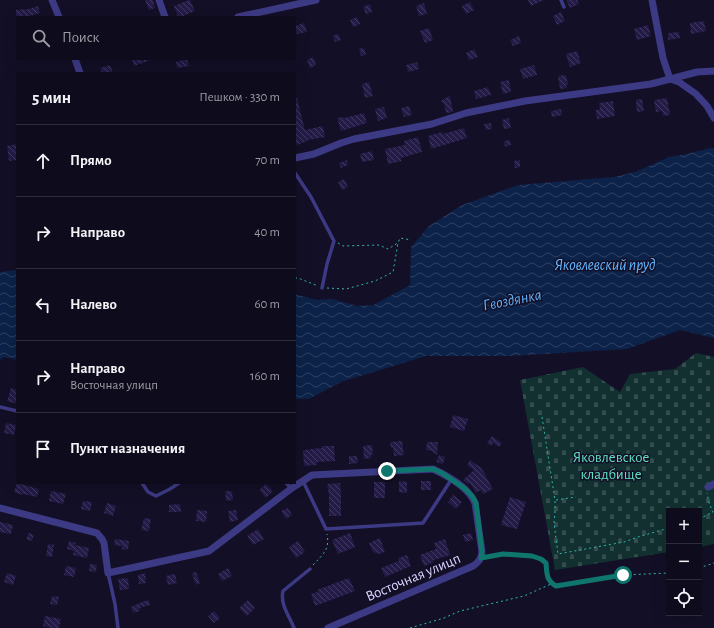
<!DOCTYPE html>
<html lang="ru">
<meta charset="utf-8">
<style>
:root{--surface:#0e0b1c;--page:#171425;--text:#f1f3f6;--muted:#9b9ba3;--line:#2e2b3b}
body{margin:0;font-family:"Alegreya Sans",sans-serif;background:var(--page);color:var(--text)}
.controls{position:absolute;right:12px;bottom:12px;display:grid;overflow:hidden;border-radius:0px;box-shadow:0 4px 16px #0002}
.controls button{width:36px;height:36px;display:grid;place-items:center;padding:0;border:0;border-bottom:1px solid var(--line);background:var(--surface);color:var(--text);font:20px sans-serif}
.stop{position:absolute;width:12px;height:12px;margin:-9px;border:3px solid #0f766e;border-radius:50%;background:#fff}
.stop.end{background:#0f766e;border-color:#fff;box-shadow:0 1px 4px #0008}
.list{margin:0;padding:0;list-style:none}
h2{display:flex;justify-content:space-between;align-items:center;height:52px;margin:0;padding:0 16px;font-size:17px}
h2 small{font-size:13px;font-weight:400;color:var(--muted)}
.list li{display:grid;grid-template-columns:26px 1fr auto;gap:12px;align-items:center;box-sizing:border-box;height:72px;padding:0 16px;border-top:1px solid var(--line)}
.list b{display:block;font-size:15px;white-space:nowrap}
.list p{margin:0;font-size:13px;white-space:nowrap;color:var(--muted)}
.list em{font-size:13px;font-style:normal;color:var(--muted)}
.icon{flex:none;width:22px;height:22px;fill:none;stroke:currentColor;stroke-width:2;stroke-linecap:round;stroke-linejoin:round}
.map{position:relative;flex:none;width:714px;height:628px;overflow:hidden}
.search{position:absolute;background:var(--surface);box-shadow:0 4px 16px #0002;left:16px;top:16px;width:280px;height:44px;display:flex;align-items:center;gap:10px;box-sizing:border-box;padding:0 14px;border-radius:0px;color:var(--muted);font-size:15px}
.panel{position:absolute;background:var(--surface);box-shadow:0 4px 16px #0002;left:16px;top:72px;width:280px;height:412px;border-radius:0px}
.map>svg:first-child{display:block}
.cemetery{fill:url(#cemetery-stones)}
.water{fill:url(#water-waves)}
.building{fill:url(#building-back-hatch)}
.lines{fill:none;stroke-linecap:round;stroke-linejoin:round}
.path{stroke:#2fb8b0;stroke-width:1;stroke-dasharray:2 3;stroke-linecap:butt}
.lane{stroke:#3d3a85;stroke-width:3.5}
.street{stroke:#3d3a85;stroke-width:7}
.route{stroke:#0f766e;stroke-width:5}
.labels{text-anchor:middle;stroke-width:3;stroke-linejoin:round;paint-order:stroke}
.park-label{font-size:15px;fill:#5fe0c0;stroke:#130f26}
.street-label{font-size:15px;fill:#d9d4ff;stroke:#130f26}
.water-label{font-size:16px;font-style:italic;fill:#62b6ff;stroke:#130f26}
</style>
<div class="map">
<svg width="714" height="628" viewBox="0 0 714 628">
<defs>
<pattern id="cemetery-stones" width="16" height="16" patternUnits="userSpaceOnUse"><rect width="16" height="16" fill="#12302f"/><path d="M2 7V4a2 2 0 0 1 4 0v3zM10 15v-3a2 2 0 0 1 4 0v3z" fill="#344d4e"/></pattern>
<pattern id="water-waves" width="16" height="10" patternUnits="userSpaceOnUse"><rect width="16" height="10" fill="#0c2248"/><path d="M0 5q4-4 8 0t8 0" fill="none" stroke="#2f4163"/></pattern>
<pattern id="building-back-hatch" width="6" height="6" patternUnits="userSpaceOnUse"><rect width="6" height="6" fill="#241b47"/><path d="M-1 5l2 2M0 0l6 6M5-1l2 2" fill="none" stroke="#433b63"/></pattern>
</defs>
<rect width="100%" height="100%" fill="#130f26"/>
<path class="cemetery" d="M696 353 714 357V544L699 547V511H669V552L555 570 520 380 583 367 620 392 630 374 675 369Z"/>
<path class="water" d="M710 148H714V338L680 330 627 349 510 356H426L341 382 309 399H295V294L317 300 332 299 358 306 373 305 410 285 411 247 429 226 462 205 518 185 614 177 635 172 669 157 686 154Z
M17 270V360L4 357 0 360V272Z"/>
<path class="building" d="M145 0H153L155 8 149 10Z
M189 0H190L195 11 181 17H178L174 6Z
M528 0H544L531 6Z
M566 0H577L579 4 570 8Z
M470 2 474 10 466 14 462 6Z
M424 3 427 14 419 16 416 6Z
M370 4 372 12 366 14 363 7Z
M38 6 40 13 26 17H16V10L25 9V10Z
M561 12 565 21 557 25 553 16Z
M357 17 360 24 353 27 350 20Z
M704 21 706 31 691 34 690 23Z
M304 23 307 32 297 34 295 26Z
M648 25 651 36 637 40 634 29Z
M429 28 433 40 425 43 420 31Z
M679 32 680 38 668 40V33Z
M338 34 341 40 335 42 333 36Z
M519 36 521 43 513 46 510 40Z
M364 48 366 55 361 56 359 49Z
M474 49 478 57 469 60 466 53Z
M577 51 581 63 570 67 566 54Z
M313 57 316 65 310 68 307 60Z
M132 59H151V60L134 66Z
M187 59 189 66 177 68 176 62Z
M417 62 419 69 408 72 406 65Z
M110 65 113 73H102L100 68Z
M534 65 537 75 523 79 520 69Z
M566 75 568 85H566L567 88 560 89 558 76Z
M509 80 511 92 503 94 500 82Z
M369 82 373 96 365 98 362 84Z
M488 87 491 95 476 99 474 91Z
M450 96 453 112 446 113 444 103 441 102 443 99Z
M297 98 305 130 323 126 325 137 308 140V141L296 145 295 139V99Z
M667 98 670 115 663 116 662 111 656 112 654 100Z
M642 99 644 111 637 112 636 100Z
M613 101 615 116 597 119 596 110 600 109 599 103Z
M409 106 412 115 404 117 401 108Z
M384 107 387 118 378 121 375 109Z
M561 109 562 115 552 117 551 111Z
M364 113 367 123 341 131 337 118 344 117V118Z
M509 118 511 128 504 129 502 120Z
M491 123 492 129 486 130 484 124Z
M464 128 467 138 431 149 428 136 442 132 443 134Z
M418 137 422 152 401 158 402 161 388 164 385 149 405 145 404 141Z
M510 140 511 145 505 147 504 141Z
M17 144V160L9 161 7 146Z
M372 151 374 160 362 162 360 154Z
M347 160 348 165 341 168 339 163Z
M520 160V167L515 168 514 161Z
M344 179 348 187 342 190 338 182Z
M11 388 17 390V404L7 401Z
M453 415 468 419 464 431 450 427Z
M6 423 16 425 14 435 4 433Z
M492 436 502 443 499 447 493 443 491 446 487 443Z
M402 441 404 455 394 456 393 447 391 448 390 442Z
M427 442H438L437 455 432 451 426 450Z
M372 445 373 455H371V458L364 459 363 446Z
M322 446H334L335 461 317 462V465L304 466 303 450 322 448Z
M439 455 445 457 443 464 436 462Z
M349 456H357L358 463 349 464Z
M470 460 480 467 486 475H485L493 489 483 494 481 490 476 493 470 483 468 484 463 480 474 470 467 465Z
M399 481 407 482V493L399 492Z
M421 481H431V490H421Z
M374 482H385V498H374Z
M17 483 39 489 37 497 23 494 22 495 14 492Z
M340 483 341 494V516H329V495L327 484Z
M266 484 273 491 266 498 259 490Z
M51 491 66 494 63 504 49 501Z
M225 491H232L233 500 226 501Z
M453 495 462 502 456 509 448 502Z
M510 497 526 502 517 529 501 525Z
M83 501 92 502 90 511 81 509Z
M107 503 116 506 113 516 104 513Z
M180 504 181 512H169V505Z
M288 508 292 515 286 519 281 511Z
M197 510 207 511 206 522 196 521Z
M236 510 238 520 230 522 228 511Z
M144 518 151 519 149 531 141 530Z
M0 522 13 525 11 534 0 532Z
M258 529 264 539 253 545 247 536Z
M29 533 34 535 32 541 26 539Z
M350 533 355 547 338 554 332 540Z
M471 533 473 540 465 542 463 535Z
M380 538 385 552 379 554 373 552 369 543Z
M115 539 129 541 128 550 122 549V546L114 545Z
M445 539 450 555 434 560V562L424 566 420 555 436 549 434 543Z
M69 541 76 543 75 545 89 548 87 558 73 555 74 551 67 549Z
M298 541 305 552 296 558 289 547Z
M48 544 54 545 52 557 46 556Z
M407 555 411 566 385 577 381 568 399 561 398 558Z
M90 564 97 565 96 572 89 571Z
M66 566 76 568 74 577 64 575Z
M228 568 232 576 222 581 218 574Z
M196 572 200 583 196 585 192 573Z
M7 573 16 576 13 585 4 582Z
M145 573 146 583 139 584 138 575Z
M175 574 177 583 168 585 166 576Z
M128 578 129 589 120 590 118 579Z
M349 578 355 591 315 606 311 594 318 592 317 590Z
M52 596 59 597 57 605 50 604Z
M149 600 150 605 139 608 140 611 133 613 131 607 142 602Z
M248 600 255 608 247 616 239 608Z
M214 611 220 618 214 623 208 616Z
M45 616 61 619 59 628H52L43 626Z"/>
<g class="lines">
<path class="path" d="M338 243 343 246 379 245 388 249 398 243 400 238 411 240
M295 278H298L318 286
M327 288 346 289 375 281 393 272 398 243
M542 417 555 500V513L554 523 558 554 624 542 638 537 669 528
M556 500 576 497
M699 519 713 512 709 503 707 493
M488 556C505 553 532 552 546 563 547 574 546 580 556 586L623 575 669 573
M313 565C323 554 330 550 327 534
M699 568 714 563
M410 628 444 618 460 611 524 596 551 584"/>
<path class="lane" d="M561 0 564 7
M295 173 311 197 334 241 327 264 322 288
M0 407 17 411
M303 481 326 529 423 523 451 480
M142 483 148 492 156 496 170 489 179 483
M286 483 291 488
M108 573 115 604 118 628
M294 628C289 615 280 605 283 591L310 569"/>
<path class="street" d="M52 0 59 17
M159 0 165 17
M652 0 663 58 670 79 679 82 696 94 707 106 714 118
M238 17 316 0
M75 59 80 73
M295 158 314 154 341 143 354 139 432 124 466 113 525 101 651 84 697 72 714 71
M708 487 714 484
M0 508 97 533 102 539 104 543 108 573 209 551 292 488 312 475 433 469C448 476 469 488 475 503L482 552C481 559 479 562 473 566L328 628"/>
</g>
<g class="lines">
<path class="route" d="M387 471 433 469 442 473 464 488 472 496 476 503 482 552 481 558 503 554 532 556 541 559 546 563C547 574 546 580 556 586L623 575"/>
</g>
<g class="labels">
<g class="park-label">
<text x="611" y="462">Яковлевское<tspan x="611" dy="17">кладбище</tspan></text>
</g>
<g class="street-label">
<text transform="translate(413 577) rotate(-23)" y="5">Восточная улицп</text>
</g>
<g class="water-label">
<text x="605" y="270">Яковлевский пруд</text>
<text transform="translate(512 299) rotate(-11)" y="6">Гвоздянка</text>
</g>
</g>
</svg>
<div class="controls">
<button>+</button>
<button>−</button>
<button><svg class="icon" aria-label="locate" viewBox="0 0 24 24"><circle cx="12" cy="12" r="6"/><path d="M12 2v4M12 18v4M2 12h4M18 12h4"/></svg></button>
</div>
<div class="stop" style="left:623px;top:575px"></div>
<div class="stop end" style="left:387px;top:471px"></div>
<div class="search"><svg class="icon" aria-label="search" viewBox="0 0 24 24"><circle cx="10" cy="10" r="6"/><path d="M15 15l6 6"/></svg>Поиск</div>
<section class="panel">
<h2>5 мин<small>Пешком · 330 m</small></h2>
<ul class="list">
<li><svg class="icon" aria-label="ahead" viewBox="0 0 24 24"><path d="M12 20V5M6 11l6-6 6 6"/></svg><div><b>Прямо</b></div><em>70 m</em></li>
<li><svg class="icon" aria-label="right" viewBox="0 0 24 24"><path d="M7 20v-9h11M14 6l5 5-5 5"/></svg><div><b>Направо</b></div><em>40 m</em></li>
<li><svg class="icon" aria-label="left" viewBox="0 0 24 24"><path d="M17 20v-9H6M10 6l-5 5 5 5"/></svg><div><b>Налево</b></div><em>60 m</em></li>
<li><svg class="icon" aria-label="right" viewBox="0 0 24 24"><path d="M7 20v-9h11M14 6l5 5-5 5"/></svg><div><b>Направо</b><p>Восточная улицп</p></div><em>160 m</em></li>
<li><svg class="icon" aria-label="arrive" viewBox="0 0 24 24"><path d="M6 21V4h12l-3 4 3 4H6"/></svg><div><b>Пункт назначения</b></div></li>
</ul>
</section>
</div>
